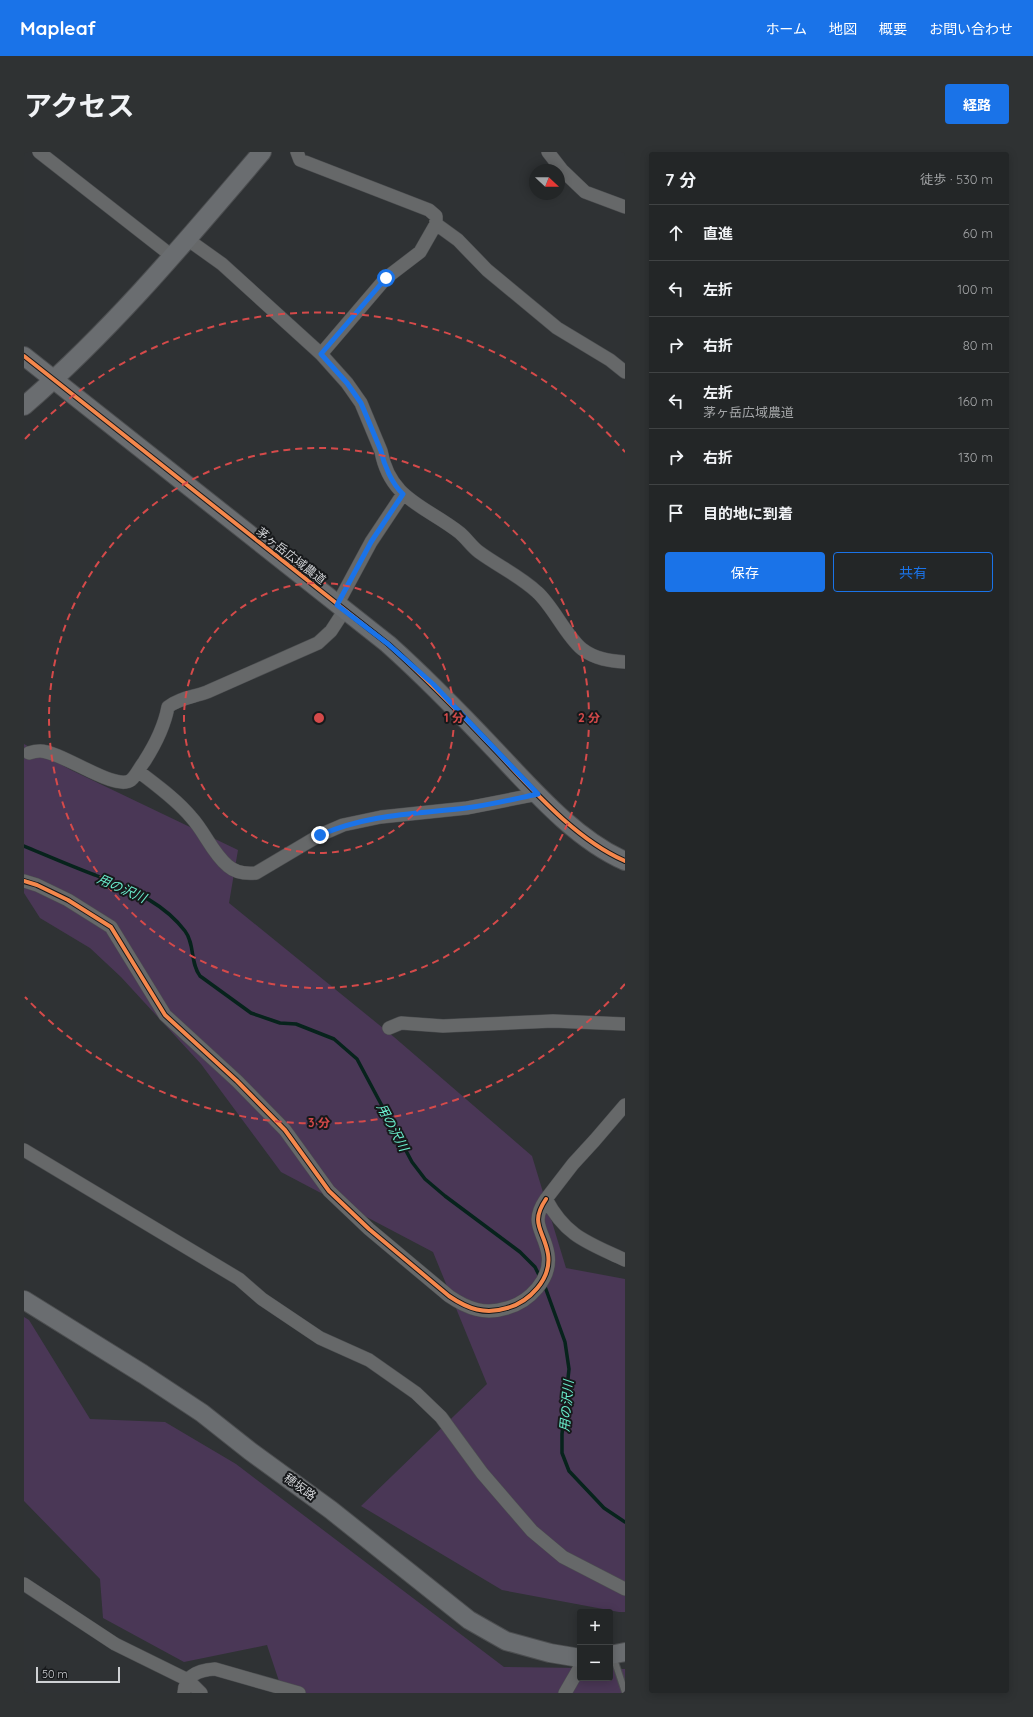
<!DOCTYPE html>
<html lang="ja">
<meta charset="utf-8">
<style>
:root{--surface:#232627;--page:#2f3233;--text:#f1f3f6;--muted:#a3a5a7;--line:#404344;--accent:#1a73e8}
body{margin:0;font-family:Quicksand,"Noto Sans JP",sans-serif;background:var(--page);color:var(--text)}
.controls{position:absolute;right:12px;bottom:12px;display:grid;overflow:hidden;border-radius:4px;box-shadow:0 2px 10px #0003}
.controls button{width:36px;height:36px;display:grid;place-items:center;padding:0;border:0;border-bottom:1px solid var(--line);background:var(--surface);color:var(--text);font:20px sans-serif}
.compass{position:absolute;left:505px;top:12px;width:36px;height:36px;border-radius:50%;background:var(--surface);box-shadow:0 2px 10px #0003;rotate:112deg}
.scale{position:absolute;left:12px;bottom:10px;width:84px;box-sizing:border-box;padding-left:4px;border:2px solid #cfd1d4;border-top:0;font-size:11px;line-height:14px;white-space:nowrap;color:#cfd1d4;-webkit-text-stroke:3px #17191b;paint-order:stroke}
.stop{position:absolute;width:12px;height:12px;margin:-9px;border:3px solid #1a73e8;border-radius:50%;background:#fff}
.stop.end{background:#1a73e8;border-color:#fff;box-shadow:0 1px 4px #0008}
.list{margin:0;padding:0;list-style:none}
h2{display:flex;justify-content:space-between;align-items:center;height:52px;margin:0;padding:0 16px;font-size:17px}
h2 small{font-size:13px;font-weight:400;color:var(--muted)}
.list li{display:grid;grid-template-columns:26px 1fr auto;gap:12px;align-items:center;box-sizing:border-box;height:56px;padding:0 16px;border-top:1px solid var(--line)}
.list b{display:block;font-size:15px;white-space:nowrap}
.list p{margin:0;font-size:13px;white-space:nowrap;color:var(--muted)}
.list em{font-size:13px;font-style:normal;color:var(--muted)}
.actions{display:flex;gap:8px;padding:12px 16px}
.actions a{flex:1;padding:9px 0;border:1px solid var(--accent);border-radius:4px;text-align:center;font-size:14px;color:var(--accent)}
.actions .main{background:var(--accent);color:#fff}
.icon{flex:none;width:22px;height:22px;fill:none;stroke:currentColor;stroke-width:2;stroke-linecap:round;stroke-linejoin:round}
.map{position:relative;flex:none;width:601px;height:1541px;overflow:hidden;border-radius:4px}
header{display:flex;align-items:center;gap:24px;box-sizing:border-box;height:56px;padding:0 20px;background:var(--accent);color:#fff}
header strong{font-size:19px}
nav{display:flex;gap:22px;margin-inline-start:auto;font-size:14px}
.intro{display:flex;align-items:center;justify-content:space-between;box-sizing:border-box;height:96px;padding:0 24px}
h1{margin:0;font-size:28px}
.button{padding:10px 18px;border-radius:4px;background:var(--accent);color:#fff;font-size:14px;font-weight:700}
main{display:flex;gap:24px;padding:0 24px}
aside{flex:1;background:var(--surface);border-radius:4px;box-shadow:0 2px 10px #0003}
.map>svg:first-child{display:block}
.green{fill:#4a3756}
.lines{fill:none;stroke-linecap:round;stroke-linejoin:round}
.stream{stroke:#07231c;stroke-width:3.5}
.lane-casing{stroke:#4c4e50;stroke-width:8}
.street-casing{stroke:#4c4e50;stroke-width:14}
.secondary-casing{stroke:#4c4e50;stroke-width:20}
.lane{stroke:#666869;stroke-width:6}
.street{stroke:#666869;stroke-width:13}
.secondary{stroke:#6a6d70;stroke-width:18}
.cycleway-casing{stroke:#17191b;stroke-width:6}
.cycleway{stroke:#f5874c;stroke-width:4}
.route{stroke:#1a73e8;stroke-width:5}
.ring{fill:none;stroke:#d54a4a;stroke-width:2;stroke-dasharray:7 5}
.labels{text-anchor:middle;stroke-width:4;stroke-linejoin:round;paint-order:stroke}
.street-label{font-size:12px;fill:#cfd1d4;stroke:#17191b}
.water-label{font-size:13px;font-style:italic;fill:#69edcc;stroke:#17191b}
.centre{fill:#d54a4a;stroke:#17191b;stroke-width:2}
.ring-label{font-size:12px;text-anchor:middle;font-weight:bold;fill:#d54a4a;stroke:#17191b;stroke-width:4;stroke-linejoin:round;paint-order:stroke}
</style>
<header>
<strong>Mapleaf</strong>
<nav><a>ホーム</a><a>地図</a><a>概要</a><a>お問い合わせ</a></nav>
</header>
<div class="intro"><h1>アクセス</h1><a class="button">経路</a></div>
<main>
<div class="map">
<svg width="601" height="1541" viewBox="0 0 601 1541">
<rect width="100%" height="100%" fill="#2f3234"/>
<path class="green" d="M0 592 47 618 214 698 205 751 370 885 508 1004 542 1116 601 1127V1460H595L478 1438 337 1354 463 1232 409 1100 257 1020 177 912 97 825 66 796 16 766 0 741Z
M0 1165 5 1168 66 1267 141 1270 212 1312 480 1515 556 1516V1526H586V1517H601V1541H259L243 1493 160 1510 79 1466 76 1427 0 1349Z"/>
<g class="lines">
<path class="stream" d="M0 694C24 704 47 714 71 723 106 738 137 748 161 779 171 792 166 811 176 824L227 861 256 871 272 872 310 887 333 907 388 1010 401 1027 421 1044 496 1100 511 1115 516 1125
M520 1132 541 1190 545 1217 538 1282V1301L545 1319 580 1356 601 1370"/>
<defs>
<path id="lane" d="M589 1504 601 1540"/>
<path id="street" d="M15 0 148 104
M273 0 276 8 405 58 412 64V72L396 100 362 126 297 202
M524 0 538 18 561 40 601 55
M412 72 434 88 463 118 533 176 586 208 601 220
M163 87 198 112 297 202 323 231 337 251 357 299C366 348 402 354 436 381 443 387 448 395 455 400 474 414 496 424 513 440 529 454 542 484 558 497 571 507 586 509 601 510
M313 453 347 390 379 342
M5 601C8 600 13 599 16 599 38 599 91 640 107 628 112 624 116 615 120 610 131 593 140 576 144 555 155 546 170 545 183 540L294 491 307 479 320 459
M114 619C132 633 152 647 167 665 181 680 188 701 204 714 212 721 222 722 232 721L296 683 319 673 357 665 443 656 514 642
M0 729 13 733 44 748 87 775 141 863 213 929 261 978 305 1039 345 1077 425 1144C444 1157 461 1163 483 1156 505 1150 528 1127 524 1102 520 1078 505 1072 522 1047
M365 876 377 871 419 874 529 869 601 872
M601 953 571 988 549 1012 522 1047C542 1085 565 1091 601 1108
M0 998 215 1127 238 1147 296 1186 345 1208 392 1241 417 1265 458 1321 508 1379 539 1405 601 1437
M0 1432 91 1492 164 1528 177 1541
M160 1541C161 1523 175 1518 191 1517L275 1541
M541 1541 556 1515"/>
<path id="secondary" d="M0 204 364 492C402 526 437 562 472 599 509 638 551 687 601 709
M0 254C88 178 163 88 238 0
M0 1148 119 1222 178 1261 226 1299 307 1358 445 1468 482 1489 526 1501 556 1506
M586 1503 601 1500"/>
</defs>
<use href="#lane" class="lane-casing"/>
<use href="#street" class="street-casing"/>
<use href="#secondary" class="secondary-casing"/>
<use href="#lane" class="lane"/>
<use href="#street" class="street"/>
<use href="#secondary" class="secondary"/>
<defs>
<path id="cycleway" d="M0 204 364 492C402 526 437 562 472 599 509 638 551 687 601 709
M0 729 13 733 44 748 87 775 141 863 213 929 261 978 305 1039 345 1077 425 1144C444 1157 461 1163 483 1156 505 1150 528 1127 524 1102 520 1078 505 1072 522 1047"/>
</defs>
<use href="#cycleway" class="cycleway-casing"/>
<use href="#cycleway" class="cycleway"/>
</g>
<g class="lines">
<path class="route" d="M296 683C345 662 390 662 442 656 466 653 490 647 514 642L409 532 364 492 313 453 347 390 379 342C368 332 360 313 357 299L337 251 323 231 297 202 362 126"/>
</g>
<g class="ring">
<circle cx="295" cy="566" r="135"/>
<circle cx="295" cy="566" r="270"/>
<path d="M601 832A405 405 0 0 1 1 845M1 287A405 405 0 0 1 601 300"/>
</g>
<g class="labels">
<g class="street-label">
<text transform="translate(267 404) rotate(38)" y="4">茅ヶ岳広域農道</text>
<text transform="translate(276 1335) rotate(36)" y="4">穂坂路</text>
</g>
<g class="water-label">
<text transform="translate(98 736) rotate(24)" y="5">用の沢川</text>
<text transform="translate(369 975) rotate(62)" y="5">用の沢川</text>
<text transform="translate(542 1254) rotate(-85)" y="5">用の沢川</text>
</g>
</g>
<circle cx="295" cy="566" r="6" class="centre"/>
<g class="ring-label">
<text x="430" y="570">1 分</text>
<text x="565" y="570">2 分</text>
<text x="295" y="975">3 分</text>
</g>
</svg>
<div class="controls">
<button>+</button>
<button>−</button>
</div>
<svg class="compass" viewBox="-18 -18 36 36"><path d="M0-13l5 13h-10z" fill="#e53935"/><path d="M0 13l5-13h-10z" fill="#a3a5a7"/></svg>
<div class="scale">50 m</div>
<div class="stop" style="left:362px;top:126px"></div>
<div class="stop end" style="left:296px;top:683px"></div>
</div>
<aside>
<h2>7 分<small>徒歩 · 530 m</small></h2>
<ul class="list">
<li><svg class="icon" aria-label="ahead" viewBox="0 0 24 24"><path d="M12 20V5M6 11l6-6 6 6"/></svg><div><b>直進</b></div><em>60 m</em></li>
<li><svg class="icon" aria-label="left" viewBox="0 0 24 24"><path d="M17 20v-9H6M10 6l-5 5 5 5"/></svg><div><b>左折</b></div><em>100 m</em></li>
<li><svg class="icon" aria-label="right" viewBox="0 0 24 24"><path d="M7 20v-9h11M14 6l5 5-5 5"/></svg><div><b>右折</b></div><em>80 m</em></li>
<li><svg class="icon" aria-label="left" viewBox="0 0 24 24"><path d="M17 20v-9H6M10 6l-5 5 5 5"/></svg><div><b>左折</b><p>茅ヶ岳広域農道</p></div><em>160 m</em></li>
<li><svg class="icon" aria-label="right" viewBox="0 0 24 24"><path d="M7 20v-9h11M14 6l5 5-5 5"/></svg><div><b>右折</b></div><em>130 m</em></li>
<li><svg class="icon" aria-label="arrive" viewBox="0 0 24 24"><path d="M6 21V4h12l-3 4 3 4H6"/></svg><div><b>目的地に到着</b></div></li>
</ul>
<div class="actions"><a class="main">保存</a><a>共有</a></div>
</aside>
</main>
